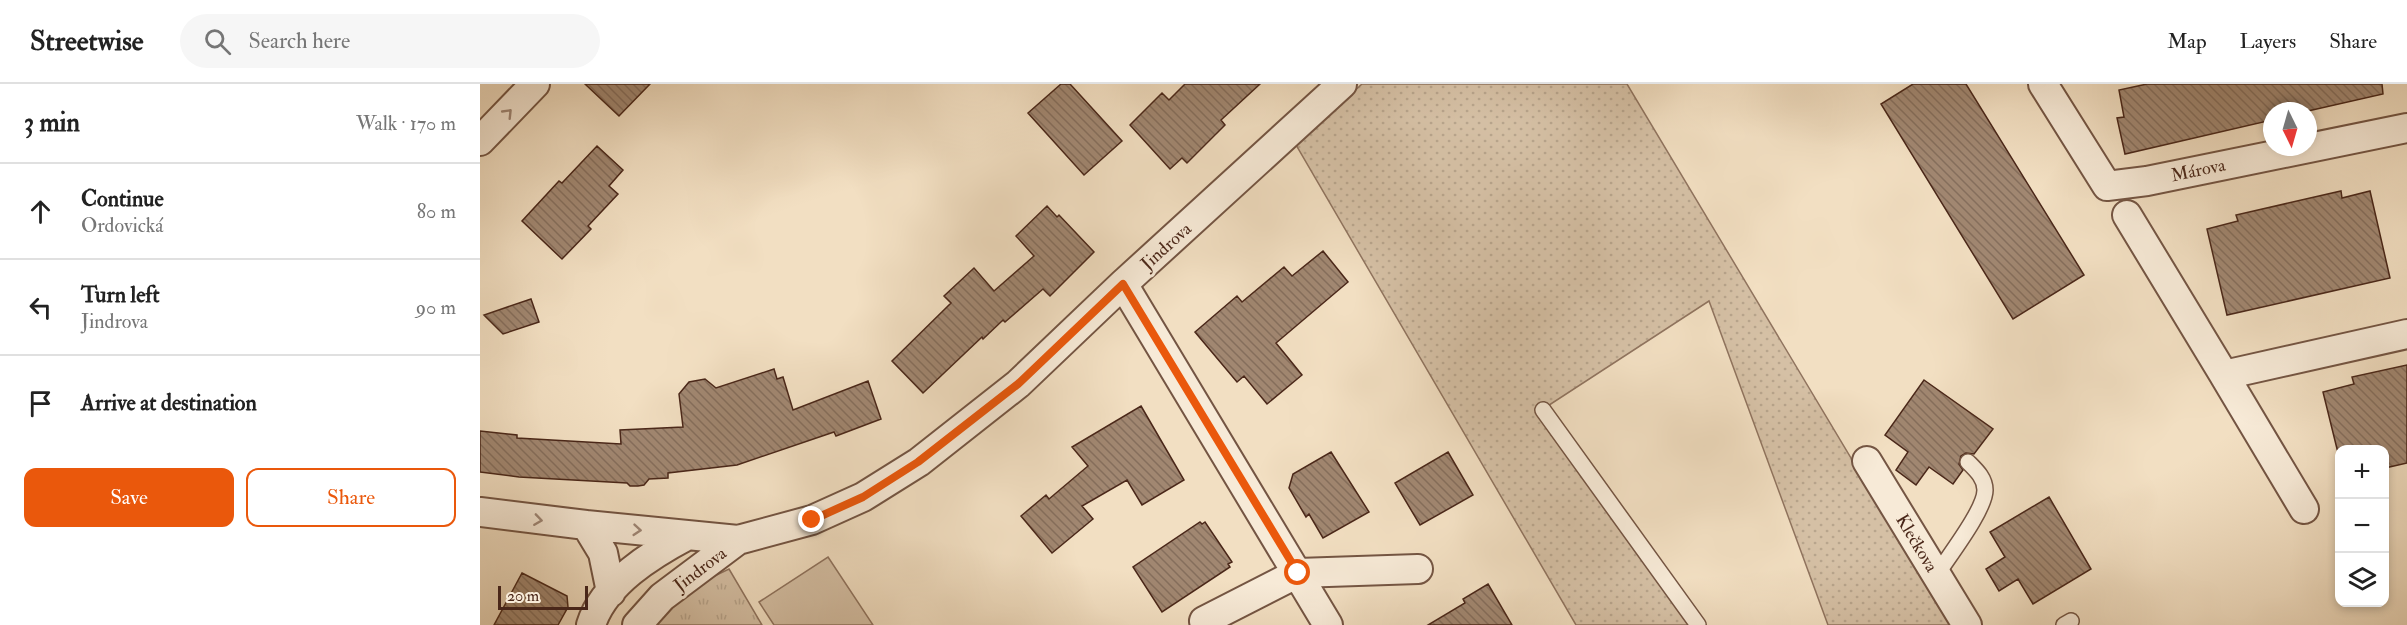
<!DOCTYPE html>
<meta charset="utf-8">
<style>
:root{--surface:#fff;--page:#f6f6f6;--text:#222;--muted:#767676;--line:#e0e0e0;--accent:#ea580c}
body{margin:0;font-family:"IM FELL Double Pica",serif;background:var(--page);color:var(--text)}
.controls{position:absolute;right:18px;bottom:18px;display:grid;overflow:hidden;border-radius:12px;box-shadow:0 3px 9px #0003}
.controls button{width:54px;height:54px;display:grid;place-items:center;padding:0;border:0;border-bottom:2px solid var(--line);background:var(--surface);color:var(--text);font:30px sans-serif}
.compass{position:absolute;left:1783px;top:18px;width:54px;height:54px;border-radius:50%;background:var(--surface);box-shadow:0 3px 9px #0003;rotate:175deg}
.scale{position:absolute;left:18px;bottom:15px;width:90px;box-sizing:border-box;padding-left:6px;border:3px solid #4a2719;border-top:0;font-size:16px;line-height:21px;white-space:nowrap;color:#4a2719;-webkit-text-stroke:4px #f7ead7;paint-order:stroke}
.stop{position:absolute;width:18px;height:18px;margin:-14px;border:4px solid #ea580c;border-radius:50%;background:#fff}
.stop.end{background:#ea580c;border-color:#fff;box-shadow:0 2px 6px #0008}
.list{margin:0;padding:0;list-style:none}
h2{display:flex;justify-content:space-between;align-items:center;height:78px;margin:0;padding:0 24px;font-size:26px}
h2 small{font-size:20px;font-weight:400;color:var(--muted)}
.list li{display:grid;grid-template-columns:39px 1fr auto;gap:18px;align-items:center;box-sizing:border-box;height:96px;padding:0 24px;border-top:2px solid var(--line)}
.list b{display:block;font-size:22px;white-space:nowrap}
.list p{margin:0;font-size:20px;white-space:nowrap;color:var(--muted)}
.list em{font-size:20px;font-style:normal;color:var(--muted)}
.actions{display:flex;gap:12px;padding:18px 24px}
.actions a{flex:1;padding:14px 0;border:2px solid var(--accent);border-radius:12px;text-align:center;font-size:21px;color:var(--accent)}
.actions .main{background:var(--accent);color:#fff}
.icon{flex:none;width:33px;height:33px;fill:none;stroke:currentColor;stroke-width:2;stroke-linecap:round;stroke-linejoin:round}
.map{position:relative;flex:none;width:1927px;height:541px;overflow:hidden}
header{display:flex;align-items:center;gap:36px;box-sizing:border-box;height:84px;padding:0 30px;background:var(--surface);border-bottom:2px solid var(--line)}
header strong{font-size:28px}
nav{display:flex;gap:33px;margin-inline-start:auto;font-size:21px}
.search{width:420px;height:54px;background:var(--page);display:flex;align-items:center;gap:15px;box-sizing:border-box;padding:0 21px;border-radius:33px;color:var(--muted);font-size:22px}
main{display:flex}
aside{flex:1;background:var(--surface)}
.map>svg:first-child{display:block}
.grass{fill:url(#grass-dots);stroke:#90745f;stroke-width:1.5}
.park{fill:url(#park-tufts);stroke:#90745f;stroke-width:1.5}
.pitch{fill:#d5c0a5;stroke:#90745f;stroke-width:1.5}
.building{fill:url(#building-back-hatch);stroke:#4a2719;stroke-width:1.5}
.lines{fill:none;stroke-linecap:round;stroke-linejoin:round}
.service-casing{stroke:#745543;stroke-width:18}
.minor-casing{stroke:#745543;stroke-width:32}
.service{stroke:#f7ead7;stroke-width:15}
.minor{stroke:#f7ead7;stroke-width:28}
.oneway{stroke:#a08878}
.route{stroke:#ea580c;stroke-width:8}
.labels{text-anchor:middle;stroke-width:6;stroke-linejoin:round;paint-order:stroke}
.street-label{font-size:18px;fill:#4a2719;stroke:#f7ead7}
</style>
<header>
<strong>Streetwise</strong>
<div class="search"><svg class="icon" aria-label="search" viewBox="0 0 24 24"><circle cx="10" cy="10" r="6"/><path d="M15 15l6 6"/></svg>Search here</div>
<nav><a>Map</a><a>Layers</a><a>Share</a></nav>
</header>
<main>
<aside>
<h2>3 min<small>Walk · 170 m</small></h2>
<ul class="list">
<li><svg class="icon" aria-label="ahead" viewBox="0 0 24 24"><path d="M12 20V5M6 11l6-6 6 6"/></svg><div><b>Continue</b><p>Ordovická</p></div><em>80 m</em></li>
<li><svg class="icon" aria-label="left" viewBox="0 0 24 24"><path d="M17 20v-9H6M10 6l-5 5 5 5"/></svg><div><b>Turn left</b><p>Jindrova</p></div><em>90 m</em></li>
<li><svg class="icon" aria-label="arrive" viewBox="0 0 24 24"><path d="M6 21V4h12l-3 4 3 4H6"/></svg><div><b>Arrive at destination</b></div></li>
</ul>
<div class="actions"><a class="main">Save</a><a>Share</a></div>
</aside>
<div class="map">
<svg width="1927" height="541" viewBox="0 0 1927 541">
<defs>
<pattern id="grass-dots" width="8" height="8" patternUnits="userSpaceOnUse" patternTransform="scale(1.5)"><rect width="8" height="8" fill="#d5c0a5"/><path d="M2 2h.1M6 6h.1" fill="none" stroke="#b8a58d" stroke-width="1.8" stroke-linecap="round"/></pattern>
<pattern id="park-tufts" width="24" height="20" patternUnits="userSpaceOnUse" patternTransform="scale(1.5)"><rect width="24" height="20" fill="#d5c0a5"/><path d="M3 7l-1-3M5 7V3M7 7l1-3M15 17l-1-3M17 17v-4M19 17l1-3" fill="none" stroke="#b8a58d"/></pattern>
<pattern id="building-back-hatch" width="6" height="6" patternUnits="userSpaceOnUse" patternTransform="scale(1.5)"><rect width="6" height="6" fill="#a18771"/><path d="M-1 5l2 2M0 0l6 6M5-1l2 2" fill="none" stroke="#856e5c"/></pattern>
</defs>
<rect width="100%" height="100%" fill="#f2dfc2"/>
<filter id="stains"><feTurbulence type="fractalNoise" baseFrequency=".00333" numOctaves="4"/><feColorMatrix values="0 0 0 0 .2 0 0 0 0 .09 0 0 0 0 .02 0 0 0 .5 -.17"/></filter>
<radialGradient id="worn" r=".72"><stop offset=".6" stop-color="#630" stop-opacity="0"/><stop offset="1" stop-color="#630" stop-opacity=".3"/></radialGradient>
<path class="grass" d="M882 0H1147L1471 541H1348L1229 217 1063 325 1218 541H1096L816 61Z"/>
<path class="park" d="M249 485 282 541H170L197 510Z"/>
<path class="pitch" d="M348 473 393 541H294L279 518Z"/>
<path class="building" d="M105 0H170L139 32Z
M581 0H590L642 57 604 91 548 29Z
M705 0H780L741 36 745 41 707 79 702 74 690 85 650 41 682 9 689 16Z
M1433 0H1486L1604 191 1533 235 1401 20Z
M1667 0H1902L1903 10 1828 27H1792V36L1645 70 1637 34 1644 33 1639 6Z
M117 62 143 86 129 102 138 110 108 142 111 145 82 175 42 137 79 97 82 99Z
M1861 107 1862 114 1890 107 1910 194 1747 231 1727 145 1758 137 1756 131Z
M567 122 577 133 579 131 614 168 570 212 563 205 525 238 523 236 503 255 502 253 443 309 412 277 471 219 464 212 494 184 514 207 554 172 536 152Z
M843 167 868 198 796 259 822 291 787 320 764 292 757 298 715 248 757 212 762 218 804 183 812 192Z
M51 215 59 238 23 250 4 231Z
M1927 281V379L1905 384V366H1860V377L1843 308 1874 300 1872 293Z
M294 285 297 295 303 293 313 326 388 297 401 335 356 352 354 348 257 381 188 389V394L169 395 164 401 158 402H150L147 399 39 393 0 388V347L37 351V354L141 360 140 346 203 343 199 310 209 298 225 295 236 304Z
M1444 296 1513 345 1494 370 1486 369 1481 372 1479 380 1483 386 1473 400 1449 383 1436 401 1416 386 1428 368 1405 351Z
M661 322 704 396 662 421 647 396 602 422 613 435 572 469 541 432 566 411 569 415 608 382 592 363Z
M851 368 889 428 843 454 829 430 826 433 809 404 813 390Z
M968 368 993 411 940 441 915 399Z
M1569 413 1611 485 1553 520 1538 495 1519 507 1506 485 1525 473 1510 448Z
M720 438 722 440 725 438 752 478 748 480 750 483 682 528 653 483Z
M42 489 87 512 88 523 78 541H14Z
M1008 500 1032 541H948L985 519 983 515Z"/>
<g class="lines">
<defs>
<path id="service" d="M1063 326 1218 541
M1456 492C1468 473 1505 426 1505 406 1505 394 1496 386 1488 378
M1584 541 1591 537"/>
<path id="minor" d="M1563 0 1627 102 1667 97 1927 44
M0 57 55 0
M1647 131 1744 291
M643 200 848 541
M1387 377 1487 541
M1824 425 1744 291 1927 250
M0 428 106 441 123 469 131 508
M106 441 258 456 332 436 383 413 439 378 538 300 643 200 862 0
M724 537 818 489 938 485
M111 541C124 499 172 470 208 451
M157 541 182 513 258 456"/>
</defs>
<use href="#service" class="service-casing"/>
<use href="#minor" class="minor-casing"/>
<use href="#service" class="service"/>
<use href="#minor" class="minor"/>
</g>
<defs><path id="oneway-chevron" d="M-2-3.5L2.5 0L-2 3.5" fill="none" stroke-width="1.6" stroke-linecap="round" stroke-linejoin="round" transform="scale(1.5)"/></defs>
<g class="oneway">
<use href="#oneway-chevron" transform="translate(28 29) rotate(-46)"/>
<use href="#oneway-chevron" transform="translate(58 436) rotate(8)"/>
<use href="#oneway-chevron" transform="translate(157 446) rotate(5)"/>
</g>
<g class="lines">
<path class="route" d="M332 436 383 413 438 378 538 300 643 200 818 489"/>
</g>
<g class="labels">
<g class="street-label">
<text transform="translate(1718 86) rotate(-12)" y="6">Márova</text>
<text transform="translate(686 162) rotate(-42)" y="6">Jindrova</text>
<text transform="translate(1437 459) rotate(59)" y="6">Klečkova</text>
<text transform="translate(220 485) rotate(-37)" y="6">Jindrova</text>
</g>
</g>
<rect width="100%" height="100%" filter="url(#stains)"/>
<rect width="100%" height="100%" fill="url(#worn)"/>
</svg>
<div class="controls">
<button>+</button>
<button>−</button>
<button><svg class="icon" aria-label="layers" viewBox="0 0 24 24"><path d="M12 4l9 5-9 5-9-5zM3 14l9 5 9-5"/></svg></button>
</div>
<svg class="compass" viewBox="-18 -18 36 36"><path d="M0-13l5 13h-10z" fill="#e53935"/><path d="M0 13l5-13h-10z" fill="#767676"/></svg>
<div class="scale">20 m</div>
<div class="stop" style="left:818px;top:489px"></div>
<div class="stop end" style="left:332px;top:436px"></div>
</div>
</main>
